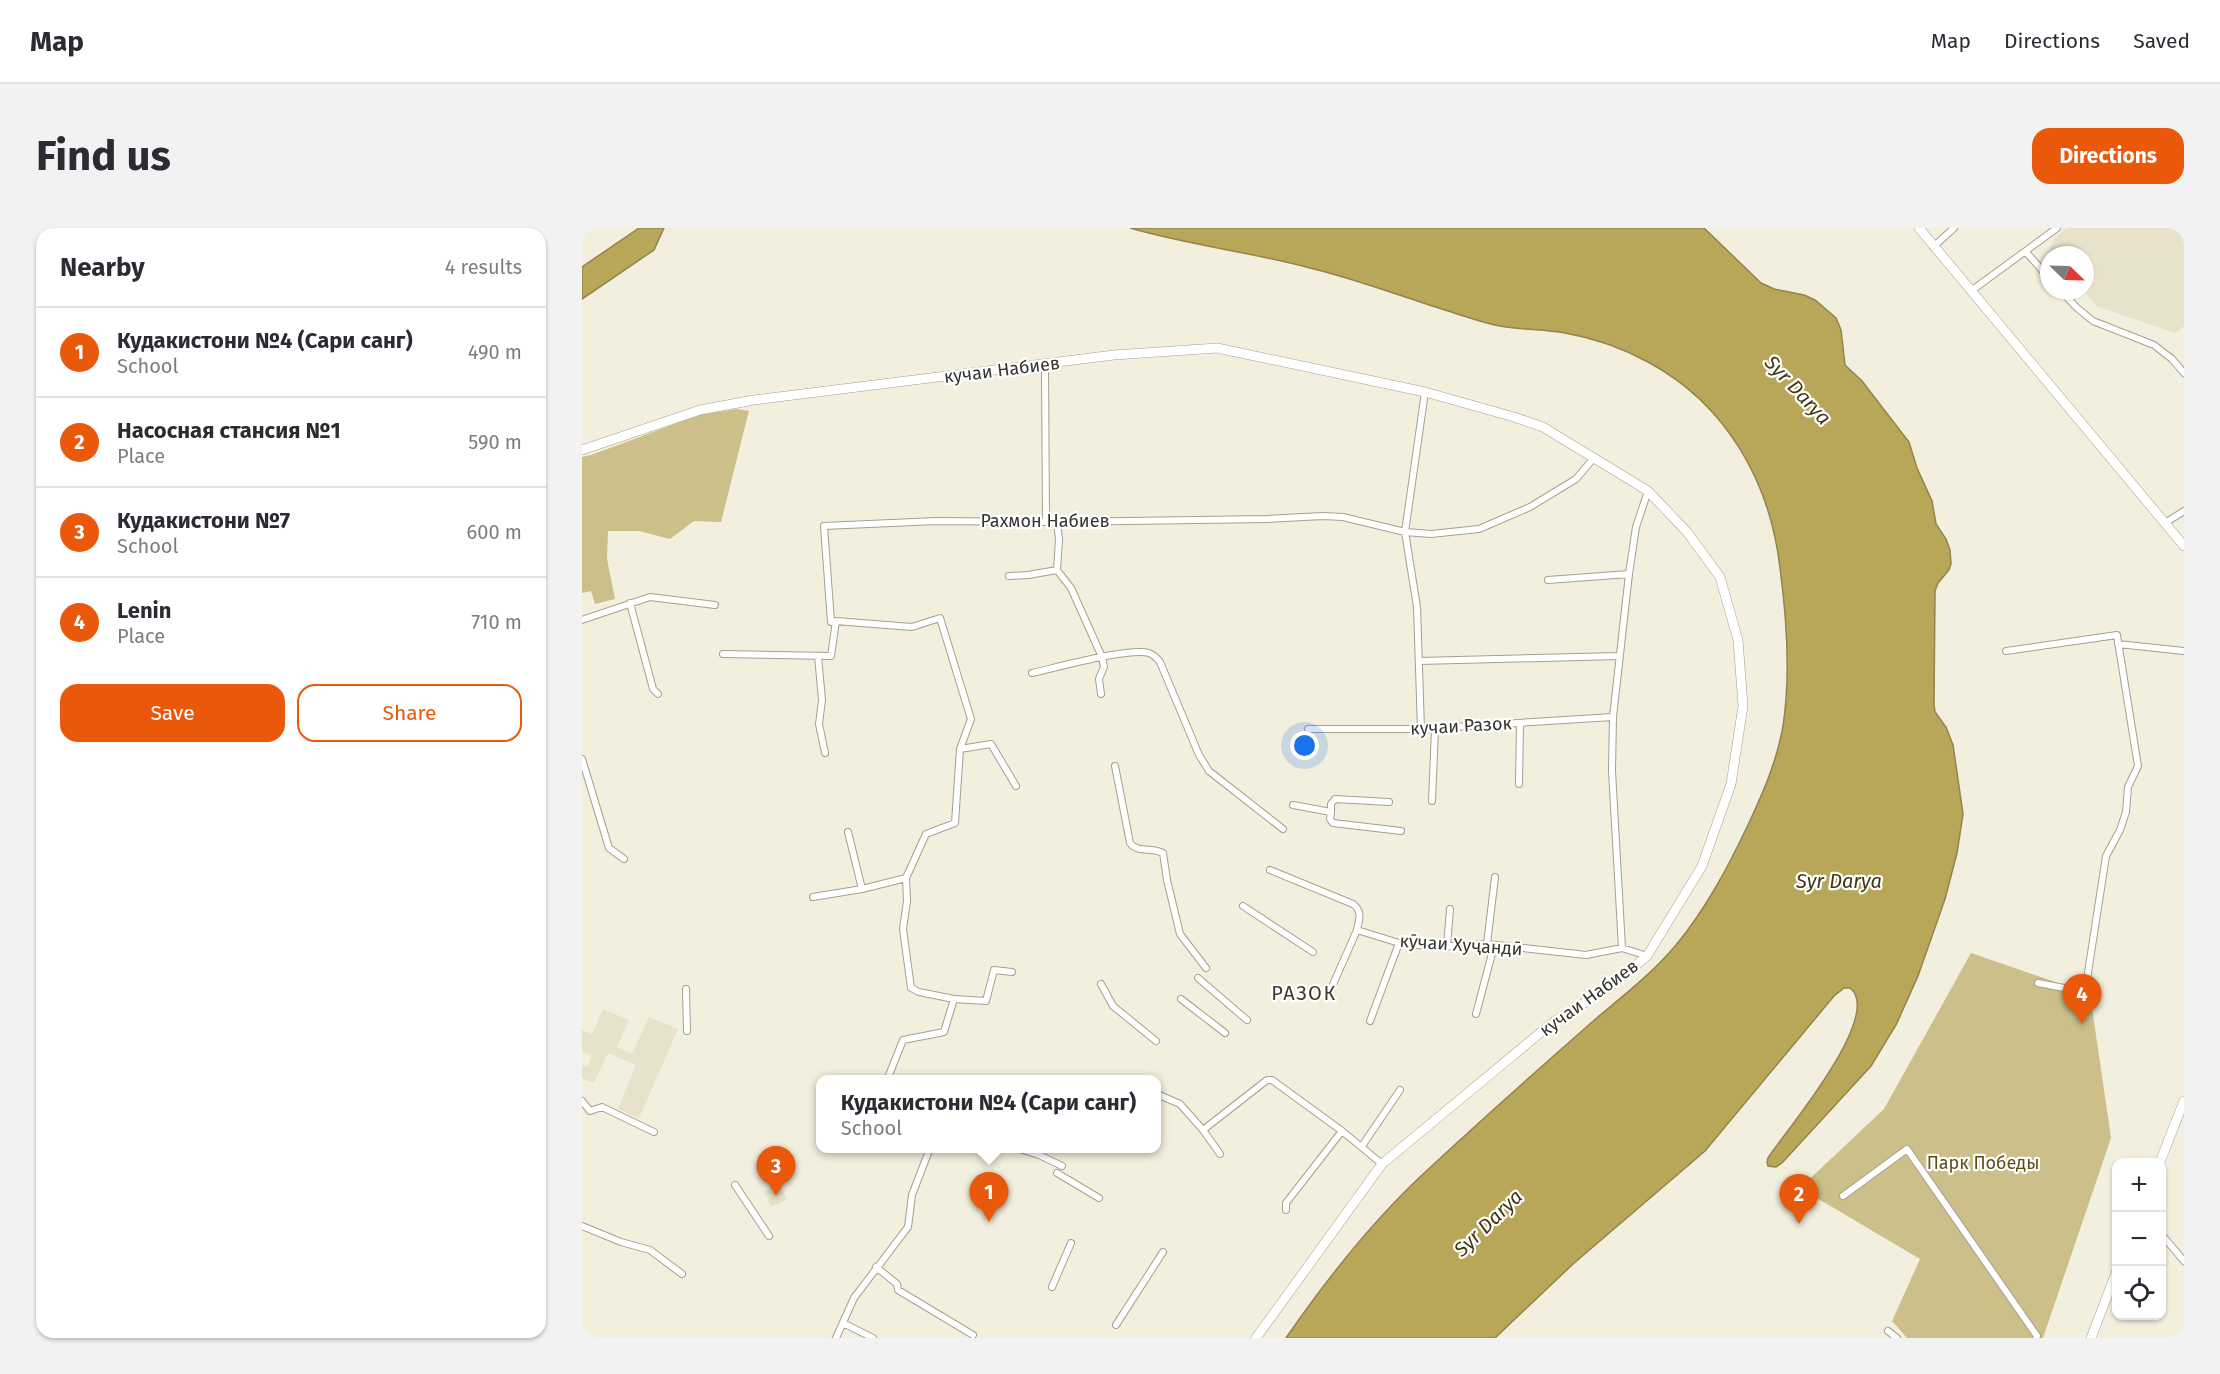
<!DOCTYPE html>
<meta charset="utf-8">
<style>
:root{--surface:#fff;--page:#f2f2f3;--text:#2b2b33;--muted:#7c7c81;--line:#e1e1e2;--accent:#ea580c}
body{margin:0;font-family:"Fira Sans",sans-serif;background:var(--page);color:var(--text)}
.controls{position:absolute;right:18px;bottom:18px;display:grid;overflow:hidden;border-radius:12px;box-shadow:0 2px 4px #0004}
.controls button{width:54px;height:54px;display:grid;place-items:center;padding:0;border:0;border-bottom:2px solid var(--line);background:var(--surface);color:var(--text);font:30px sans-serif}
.compass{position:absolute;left:1458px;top:18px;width:54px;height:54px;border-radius:50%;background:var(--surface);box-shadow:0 2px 4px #0004;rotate:113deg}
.you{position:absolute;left:723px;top:518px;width:21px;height:21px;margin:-15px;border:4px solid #fff;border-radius:50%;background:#1a73e8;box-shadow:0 0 0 9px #1a73e833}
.badge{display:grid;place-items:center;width:39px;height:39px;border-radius:50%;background:var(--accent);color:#fff;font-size:20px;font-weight:700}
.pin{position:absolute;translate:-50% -50px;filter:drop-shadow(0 2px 3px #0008)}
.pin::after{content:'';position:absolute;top:32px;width:21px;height:18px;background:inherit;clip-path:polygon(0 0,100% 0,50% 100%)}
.popup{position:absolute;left:234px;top:847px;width:345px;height:78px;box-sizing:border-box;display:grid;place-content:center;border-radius:12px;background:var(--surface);filter:drop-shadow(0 2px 4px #0005);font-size:20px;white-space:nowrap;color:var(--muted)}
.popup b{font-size:22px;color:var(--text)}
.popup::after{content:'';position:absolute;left:50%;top:100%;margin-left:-12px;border:12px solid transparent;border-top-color:var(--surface)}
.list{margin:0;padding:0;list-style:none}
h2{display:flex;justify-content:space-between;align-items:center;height:78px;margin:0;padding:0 24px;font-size:26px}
h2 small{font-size:20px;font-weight:400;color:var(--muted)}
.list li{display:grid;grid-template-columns:39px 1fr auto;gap:18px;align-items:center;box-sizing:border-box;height:90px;padding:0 24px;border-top:2px solid var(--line)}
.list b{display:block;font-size:22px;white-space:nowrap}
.list p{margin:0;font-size:20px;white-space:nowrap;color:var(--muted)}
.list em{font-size:20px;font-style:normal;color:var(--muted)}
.actions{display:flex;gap:12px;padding:18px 24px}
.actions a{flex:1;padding:14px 0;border:2px solid var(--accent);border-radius:18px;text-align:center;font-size:21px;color:var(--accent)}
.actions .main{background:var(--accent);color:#fff}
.icon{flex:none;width:33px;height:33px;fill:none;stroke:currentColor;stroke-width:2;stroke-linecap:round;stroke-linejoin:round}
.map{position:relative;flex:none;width:1602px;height:1110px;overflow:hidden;border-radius:18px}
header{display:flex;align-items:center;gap:36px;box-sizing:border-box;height:84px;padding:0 30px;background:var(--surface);border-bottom:2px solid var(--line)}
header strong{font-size:28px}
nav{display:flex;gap:33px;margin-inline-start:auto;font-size:21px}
.intro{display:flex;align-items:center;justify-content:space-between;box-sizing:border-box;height:144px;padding:0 36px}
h1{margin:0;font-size:42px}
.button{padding:15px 27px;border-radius:18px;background:var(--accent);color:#fff;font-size:21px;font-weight:700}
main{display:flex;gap:36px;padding:0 36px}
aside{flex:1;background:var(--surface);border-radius:18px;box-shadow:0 2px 4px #0004}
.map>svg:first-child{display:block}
.built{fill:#e8e2cb}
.green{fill:#ccbf89}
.water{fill:#b9a759;stroke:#92844c;stroke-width:1.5}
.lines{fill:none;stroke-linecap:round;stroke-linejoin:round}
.minor-casing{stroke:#a4a191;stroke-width:8}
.secondary-casing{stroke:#a4a191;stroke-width:10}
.minor{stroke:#fff;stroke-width:6}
.secondary{stroke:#fff;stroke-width:9}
.labels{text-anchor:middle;stroke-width:4.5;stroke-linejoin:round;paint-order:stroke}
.street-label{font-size:18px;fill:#36342e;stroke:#fff}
.park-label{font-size:18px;fill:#5c4f13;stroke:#fff}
.water-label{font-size:20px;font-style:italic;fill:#3e3614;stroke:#fff}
.neighbourhood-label{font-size:20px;letter-spacing:1.5px;fill:#3e3b2e;stroke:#fff}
</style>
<header>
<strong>Map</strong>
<nav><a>Map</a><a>Directions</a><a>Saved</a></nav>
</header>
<div class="intro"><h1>Find us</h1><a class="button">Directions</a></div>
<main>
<aside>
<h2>Nearby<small>4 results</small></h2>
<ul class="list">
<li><span class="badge">1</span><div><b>Кудакистони №4 (Сари санг)</b><p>School</p></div><em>490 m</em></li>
<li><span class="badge">2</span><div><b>Насосная стансия №1</b><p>Place</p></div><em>590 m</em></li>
<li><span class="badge">3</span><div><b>Кудакистони №7</b><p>School</p></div><em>600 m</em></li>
<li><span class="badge">4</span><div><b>Lenin</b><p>Place</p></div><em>710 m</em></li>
</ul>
<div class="actions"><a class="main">Save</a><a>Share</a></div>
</aside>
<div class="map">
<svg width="1602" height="1110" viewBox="0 0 1602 1110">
<rect width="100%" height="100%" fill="#f3efde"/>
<path class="built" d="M1485 0H1602V98L1593 105 1514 78 1502 63 1503 27H1473L1468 21 1473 9Z
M21 781 47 792 35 819 50 826 67 789 96 801 57 890 36 881 54 837 26 825 12 855 0 850V837L5 839 10 828 0 823V802L10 806Z
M198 956 205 972 189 979 182 963Z"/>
<path class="green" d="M155 181 167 183 139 294 112 293 88 311 57 303H26L25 331 33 371 13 376 9 363 0 365V229L9 227 117 187Z
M1389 725 1508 766 1529 910 1461 1110H1325L1310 1093 1338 1031 1218 960 1302 881Z"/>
<path class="water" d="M57 0H82L72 22 0 71V39Z
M548 0H1122L1179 55 1192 61 1222 67 1233 72 1254 90 1259 102 1263 137 1280 153 1327 214 1335 240 1350 273 1354 296 1364 311 1368 322 1369 336 1367 342 1356 355 1353 363 1352 476 1353 484 1364 499 1371 517 1381 586 1375 625 1363 671 1336 748 1314 797 1289 838 1200 935 1194 939 1186 938 1185 934 1186 930C1202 905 1303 787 1268 760H1262L1252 768 1123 923 991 1036 913 1110H704C744 1052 788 996 839 948 895 896 952 845 1009 795 1038 770 1069 747 1094 717 1124 681 1146 639 1166 597 1181 565 1195 533 1201 498 1209 446 1205 392 1198 340 1188 253 1144 176 1066 134 1040 120 1012 110 983 105 960 101 936 102 913 97 896 93 879 87 863 82 818 68 774 51 728 40 668 24 607 17 548 0Z"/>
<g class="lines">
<defs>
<path id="minor" d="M1351 19 1372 0
M1444 24 1467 50
M1389 63 1475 0
M1479 63 1494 79 1511 93 1572 117 1590 131 1602 145
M463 136 464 294
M475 294 477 311 475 342 489 360 520 429 522 439 517 451 519 466
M1583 295 1602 283
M427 348 446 347 475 342
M966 352 1047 346
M48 375 71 461 76 466
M0 392 68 369 133 377
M254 393 249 394 242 298 354 293 475 294 685 291 741 288 761 289 823 304 849 306 897 301 948 279 994 251 1011 231
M1536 416 1602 423
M1424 423 1535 407 1556 538 1546 559 1544 584 1538 602 1524 628 1503 764 1456 755
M141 426 249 428 254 393 330 399 358 390 389 491 378 521 373 595 344 606 324 650 325 673 321 701 329 760 337 764 372 771 362 804 321 812 305 852
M236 428 240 472 237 496 243 525
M837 433 1037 428
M450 445C473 440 548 419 567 425 572 427 575 430 578 434L617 527 627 543 701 601
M726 501H839L1031 489
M839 501 835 379 823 304 843 164
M378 521 409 516 434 558
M0 531 27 620 42 631
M533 538 548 615C555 625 571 619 581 625L585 652 598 706 624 740
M937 556 938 495
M850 573 853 501
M711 577 749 584V576L753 571 807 574
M749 584 748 591 751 595 819 603
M266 604 280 661 324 650
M688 642 771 676C781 684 777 691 775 702L817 715 854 719 905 716 1004 727 1040 720 1065 728
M231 669 280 661
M661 678 731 724
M905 716 913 649
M865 718 868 681
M1040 720 1030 543 1031 489 1047 346 1054 299 1066 263
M616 750 665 792
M519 756 531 778 574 813
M104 761 105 803
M749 761 775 702
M372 771 404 773 412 742 430 744
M599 771 643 805
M894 786 912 718
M788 793 817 715
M575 866 598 876 621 902 685 852H690L760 903 800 936
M0 873 8 883 20 879 72 904
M621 902 638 926
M780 918 818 862
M435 920 457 927 480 938
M475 945 517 970
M153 957 187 1008
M1261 968 1325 921 1455 1108 1454 1110
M704 982V975L760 903
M0 998 39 1014 68 1022 100 1046
M1580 1007 1602 1033
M294 1039 315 1056 316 1062 391 1107
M470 1059 489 1015
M261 1095 291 1110
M534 1097 581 1024
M1306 1103 1315 1110
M254 1110 272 1070 326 999 330 967 348 920"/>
<path id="secondary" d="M1337 0 1602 318
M0 222 118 182 172 172 532 127 635 120 843 164 932 189 961 199 1066 263 1105 304 1138 349 1156 412 1161 478 1149 556 1120 638 1065 728 1029 758 970 795 800 936 674 1110
M1578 934 1602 873
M1509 1110 1534 1045"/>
</defs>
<use href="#minor" class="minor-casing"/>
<use href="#secondary" class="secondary-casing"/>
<use href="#minor" class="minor"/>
<use href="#secondary" class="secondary"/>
</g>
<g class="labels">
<g class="street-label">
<text transform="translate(420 142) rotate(-7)" y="6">кучаи Набиев</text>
<text x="463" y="299">Рахмон Набиев</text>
<text transform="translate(879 498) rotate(-3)" y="6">кучаи Разок</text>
<text transform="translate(879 717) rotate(4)" y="6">кӯчаи Хуҷандӣ</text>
<text transform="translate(1007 770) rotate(-36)" y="6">кучаи Набиев</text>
</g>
<g class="park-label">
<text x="1401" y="941">Парк Победы</text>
</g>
<g class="water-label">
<text transform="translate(1216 162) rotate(47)" y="7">Syr Darya</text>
<text x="1257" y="660">Syr Darya</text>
<text transform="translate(906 995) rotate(-44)" y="7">Syr Darya</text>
</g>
<g class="neighbourhood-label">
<text x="722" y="772">РАЗОК</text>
</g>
</g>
</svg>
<div class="controls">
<button>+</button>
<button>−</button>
<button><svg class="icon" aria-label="locate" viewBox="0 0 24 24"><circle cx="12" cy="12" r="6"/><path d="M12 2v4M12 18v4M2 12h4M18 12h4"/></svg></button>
</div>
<svg class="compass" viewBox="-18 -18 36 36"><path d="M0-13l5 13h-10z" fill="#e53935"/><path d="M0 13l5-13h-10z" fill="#7c7c81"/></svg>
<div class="you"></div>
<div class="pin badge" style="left:407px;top:994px">1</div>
<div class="popup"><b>Кудакистони №4 (Сари санг)</b>School</div>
<div class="pin badge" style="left:1217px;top:996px">2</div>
<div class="pin badge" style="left:194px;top:968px">3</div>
<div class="pin badge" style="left:1500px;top:796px">4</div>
</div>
</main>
